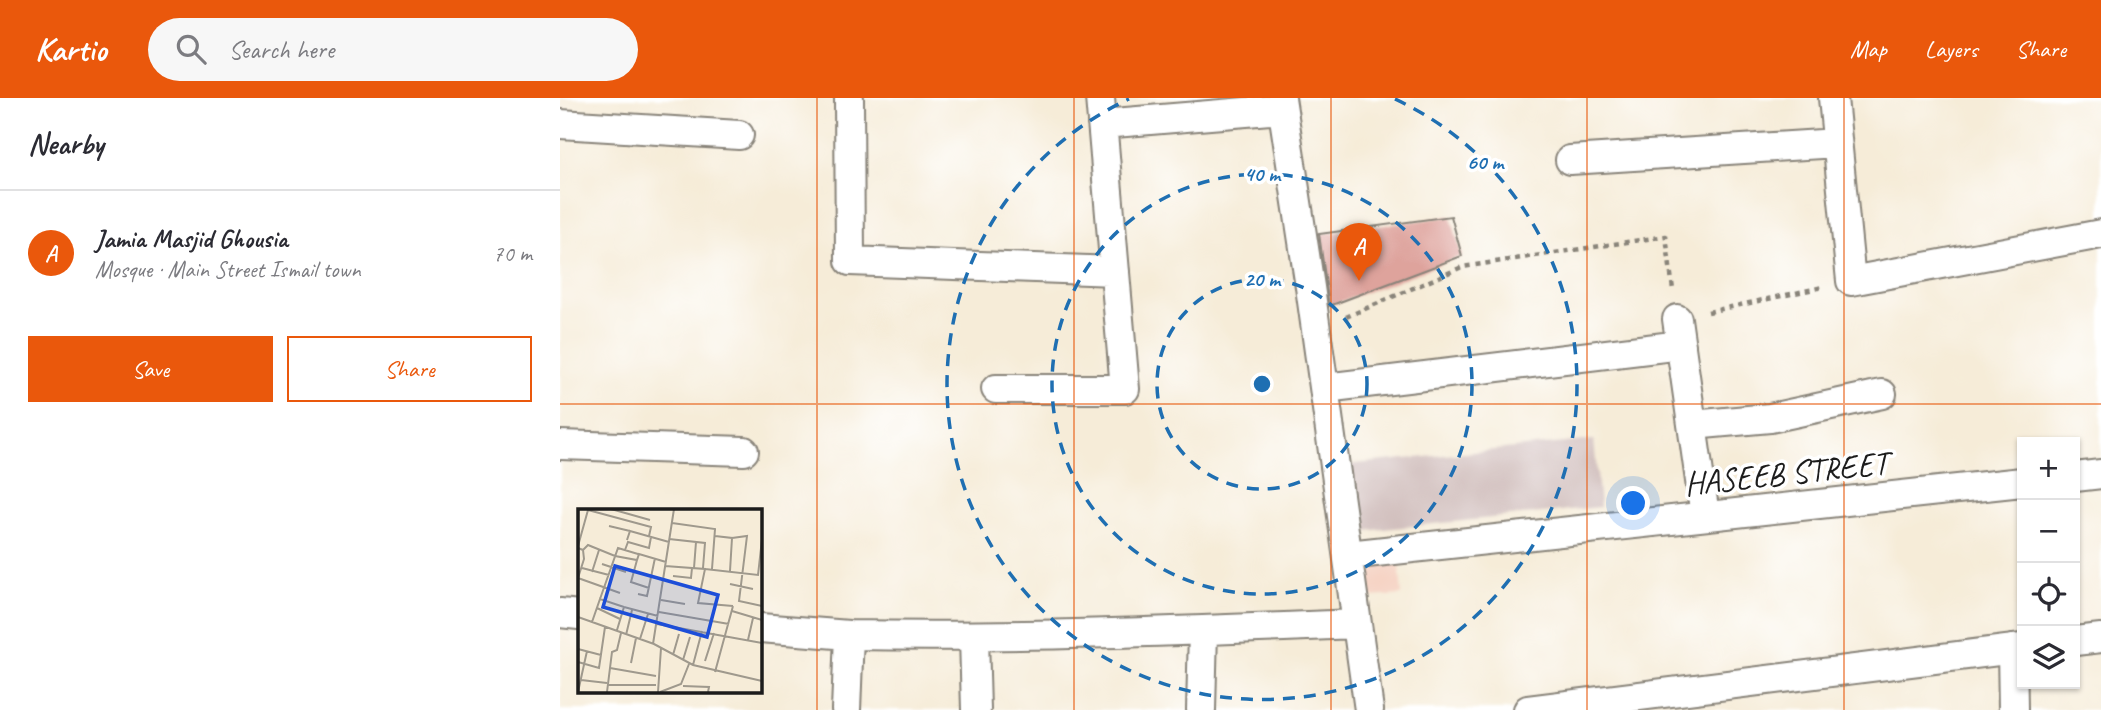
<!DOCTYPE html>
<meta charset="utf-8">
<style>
:root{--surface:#fff;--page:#f7f7f7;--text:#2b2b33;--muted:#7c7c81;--line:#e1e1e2;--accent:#ea580c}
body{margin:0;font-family:Caveat,sans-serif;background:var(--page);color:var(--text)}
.controls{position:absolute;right:21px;bottom:21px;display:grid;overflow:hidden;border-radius:0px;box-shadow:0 2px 5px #0004}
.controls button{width:63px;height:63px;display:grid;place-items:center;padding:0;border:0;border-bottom:2px solid var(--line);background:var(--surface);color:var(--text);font:35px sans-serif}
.you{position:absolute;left:1074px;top:406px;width:24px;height:24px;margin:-18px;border:5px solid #fff;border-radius:50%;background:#1a73e8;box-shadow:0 0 0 10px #1a73e833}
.badge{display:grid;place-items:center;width:46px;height:46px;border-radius:50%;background:var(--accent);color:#fff;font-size:23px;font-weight:700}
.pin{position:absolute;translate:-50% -58px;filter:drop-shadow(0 2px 4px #0008)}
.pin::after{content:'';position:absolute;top:37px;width:24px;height:21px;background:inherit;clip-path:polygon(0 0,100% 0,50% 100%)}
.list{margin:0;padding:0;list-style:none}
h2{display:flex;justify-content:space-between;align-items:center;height:91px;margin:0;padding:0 28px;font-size:30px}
h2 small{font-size:23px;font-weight:400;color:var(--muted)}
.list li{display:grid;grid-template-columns:46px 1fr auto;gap:21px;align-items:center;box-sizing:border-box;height:126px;padding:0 28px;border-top:2px solid var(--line)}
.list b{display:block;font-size:26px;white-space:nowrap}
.list p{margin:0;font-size:23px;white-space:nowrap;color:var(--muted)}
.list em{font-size:23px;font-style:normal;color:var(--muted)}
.actions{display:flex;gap:14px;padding:21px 28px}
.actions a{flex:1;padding:16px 0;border:2px solid var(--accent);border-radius:0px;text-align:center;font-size:24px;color:var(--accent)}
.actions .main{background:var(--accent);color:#fff}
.icon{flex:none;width:38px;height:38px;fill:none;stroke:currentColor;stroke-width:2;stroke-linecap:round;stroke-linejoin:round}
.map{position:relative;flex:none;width:1541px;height:612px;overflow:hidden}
header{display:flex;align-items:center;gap:42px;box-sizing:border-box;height:98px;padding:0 35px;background:var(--accent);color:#fff}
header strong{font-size:33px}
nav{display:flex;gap:38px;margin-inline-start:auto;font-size:24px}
.search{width:490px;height:63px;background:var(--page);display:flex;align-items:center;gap:18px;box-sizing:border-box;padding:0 24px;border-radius:38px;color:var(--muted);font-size:26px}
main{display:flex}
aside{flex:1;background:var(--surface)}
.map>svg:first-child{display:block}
.built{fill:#f5d2c2}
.industrial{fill:#d1bfbd}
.building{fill:#dea39c}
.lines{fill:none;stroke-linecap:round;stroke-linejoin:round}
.minor-casing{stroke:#89847a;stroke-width:32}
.path{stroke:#89847a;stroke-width:4.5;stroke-dasharray:5 5;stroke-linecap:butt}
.minor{stroke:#fff;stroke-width:28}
.grid{fill:none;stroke:#e8590c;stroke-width:2;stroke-opacity:0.55}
.ring{fill:none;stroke:#1f6fb2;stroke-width:3.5;stroke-dasharray:12 9}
.labels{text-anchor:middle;stroke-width:7;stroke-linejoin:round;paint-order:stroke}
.street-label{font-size:33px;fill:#1c1c1c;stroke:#fff}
.inset-road{fill:none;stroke:#9f998d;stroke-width:2}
.view{fill:#1d4ed8;fill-opacity:0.15;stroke:#1d4ed8;stroke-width:3.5}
.inset-edge{fill:none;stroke:#1c1c1c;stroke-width:3.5}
.centre{fill:#1f6fb2;stroke:#fff;stroke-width:3.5}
.ring-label{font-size:21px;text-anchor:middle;font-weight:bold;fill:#1f6fb2;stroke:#fff;stroke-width:7;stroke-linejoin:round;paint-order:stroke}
</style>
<header>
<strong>Kartio</strong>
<div class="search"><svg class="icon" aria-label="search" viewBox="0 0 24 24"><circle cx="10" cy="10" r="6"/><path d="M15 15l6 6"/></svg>Search here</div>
<nav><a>Map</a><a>Layers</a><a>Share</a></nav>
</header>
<main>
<aside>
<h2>Nearby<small></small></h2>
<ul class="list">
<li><span class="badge">A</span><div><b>Jamia Masjid Ghousia</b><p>Mosque · Main Street Ismail town</p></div><em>70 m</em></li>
</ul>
<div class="actions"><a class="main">Save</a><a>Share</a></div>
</aside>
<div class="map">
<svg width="1541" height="612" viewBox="0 0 1541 612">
<rect width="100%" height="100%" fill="#fff"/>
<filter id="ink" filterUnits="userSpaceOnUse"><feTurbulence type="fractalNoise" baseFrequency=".0143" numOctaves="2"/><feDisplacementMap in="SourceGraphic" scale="14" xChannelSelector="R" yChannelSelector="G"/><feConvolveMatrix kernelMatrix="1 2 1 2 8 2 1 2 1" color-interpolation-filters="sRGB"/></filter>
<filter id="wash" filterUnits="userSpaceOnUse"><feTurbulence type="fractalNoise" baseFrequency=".00686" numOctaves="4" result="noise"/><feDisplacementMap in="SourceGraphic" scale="28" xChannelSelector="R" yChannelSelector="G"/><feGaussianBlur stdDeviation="1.57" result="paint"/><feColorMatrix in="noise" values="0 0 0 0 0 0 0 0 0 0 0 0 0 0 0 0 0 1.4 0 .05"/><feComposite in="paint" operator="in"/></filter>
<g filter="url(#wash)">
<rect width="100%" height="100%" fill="#f6ecd8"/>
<path class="built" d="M838 451 842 497 793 500 788 457Z"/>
<path class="industrial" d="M1034 342 1040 409 785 435 775 368Z"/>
<g id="blocks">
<path class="building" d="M891 118 902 158 769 208 759 136Z"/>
</g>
</g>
<g filter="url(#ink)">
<use href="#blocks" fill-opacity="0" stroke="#89847a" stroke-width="2"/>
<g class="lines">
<defs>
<path id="minor" d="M289 0 290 163 555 173
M721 0 750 189 809 612
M1273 0 1291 183 1541 136
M0 26 179 37
M542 26 722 11
M1010 62 1277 45
M1117 221 1145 418
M765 290 1121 247
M436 291H565L540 0
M1132 327 1210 320 1322 296
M0 347 184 353
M1515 379 1541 376
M788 457 1462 384
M0 515 19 517
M200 530 289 537
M414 539 416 612
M1515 543 1541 540
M1452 551 1453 612
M286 612 289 537C459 540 628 533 797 526
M641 612 643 533
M968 612 1462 550"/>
</defs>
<use href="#minor" class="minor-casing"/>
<path class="path" d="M1148 214 1263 189
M786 219 902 169 1106 138 1113 192"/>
<use href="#minor" class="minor"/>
</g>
</g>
<path class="grid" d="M257 0V612M514 0V612M771 0V612M1027 0V612M1284 0V612M0 306H1541"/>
<g class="ring">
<circle cx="702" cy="286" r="105"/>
<circle cx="702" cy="286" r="210"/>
<path d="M835 1A315 315 0 1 1 569 1"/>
</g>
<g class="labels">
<g class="street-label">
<text transform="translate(1226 374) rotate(-6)" y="12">HASEEB STREET</text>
</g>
</g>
<g transform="translate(18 411)">
<rect width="184" height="184" fill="#f6ecd8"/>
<path class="inset-road" d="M33 0 72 11M94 14 137 20 134 60M31 17 52 22M137 27 154 29 152 62M154 29 169 27 161 92 184 97M91 30 127 34 125 59M49 31 52 22 91 33M0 37 10 1 73 18 71 27M0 39 5 41 6 50 0 69M5 41 10 36 37 47 59 51 61 45 88 53M47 41 50 33 71 39 73 28M59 51 53 73 71 79M24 55 48 63M87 57 127 60 120 94 155 97M4 59 31 66M116 59 118 33M127 60 180 66 184 30M14 63 21 41M95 67 113 69 114 59M0 69 42 84M152 75 175 80M60 85 69 87 77 49M22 90 40 39 60 45M83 91 107 95M19 99 42 110M154 102 184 111M81 103 151 115M0 108 76 135 115 156 184 172M14 113 22 90 46 98M79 115 184 134M39 121 46 98 80 107M48 126 54 101M62 130 70 105M170 131 175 109M75 135 96 0M0 140 23 146M95 146 101 125M105 151 112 128M127 152 136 124M0 153 21 159 27 118M53 154 58 129M115 156 124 122M32 159 78 167M137 163 155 97M3 171 29 174M29 176H78M105 177 131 178 130 183M0 183 9 142M29 183 34 143 39 141 43 124M80 183 83 139M82 183 103 175 111 155"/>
<path class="view" d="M37 57 140 86 129 128 25 98Z"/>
<rect width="184" height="184" class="inset-edge"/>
</g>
<circle cx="702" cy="286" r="10" class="centre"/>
<g class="ring-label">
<text x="925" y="71">60 m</text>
<text x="702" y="83">40 m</text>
<text x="702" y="188">20 m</text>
</g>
</svg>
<div class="controls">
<button>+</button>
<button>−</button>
<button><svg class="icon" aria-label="locate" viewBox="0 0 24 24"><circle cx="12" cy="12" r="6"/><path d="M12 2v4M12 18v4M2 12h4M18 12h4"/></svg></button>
<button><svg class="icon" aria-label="layers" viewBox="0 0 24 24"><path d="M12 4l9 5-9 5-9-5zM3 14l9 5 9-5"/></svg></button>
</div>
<div class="you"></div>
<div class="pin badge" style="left:799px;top:183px">A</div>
</div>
</main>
